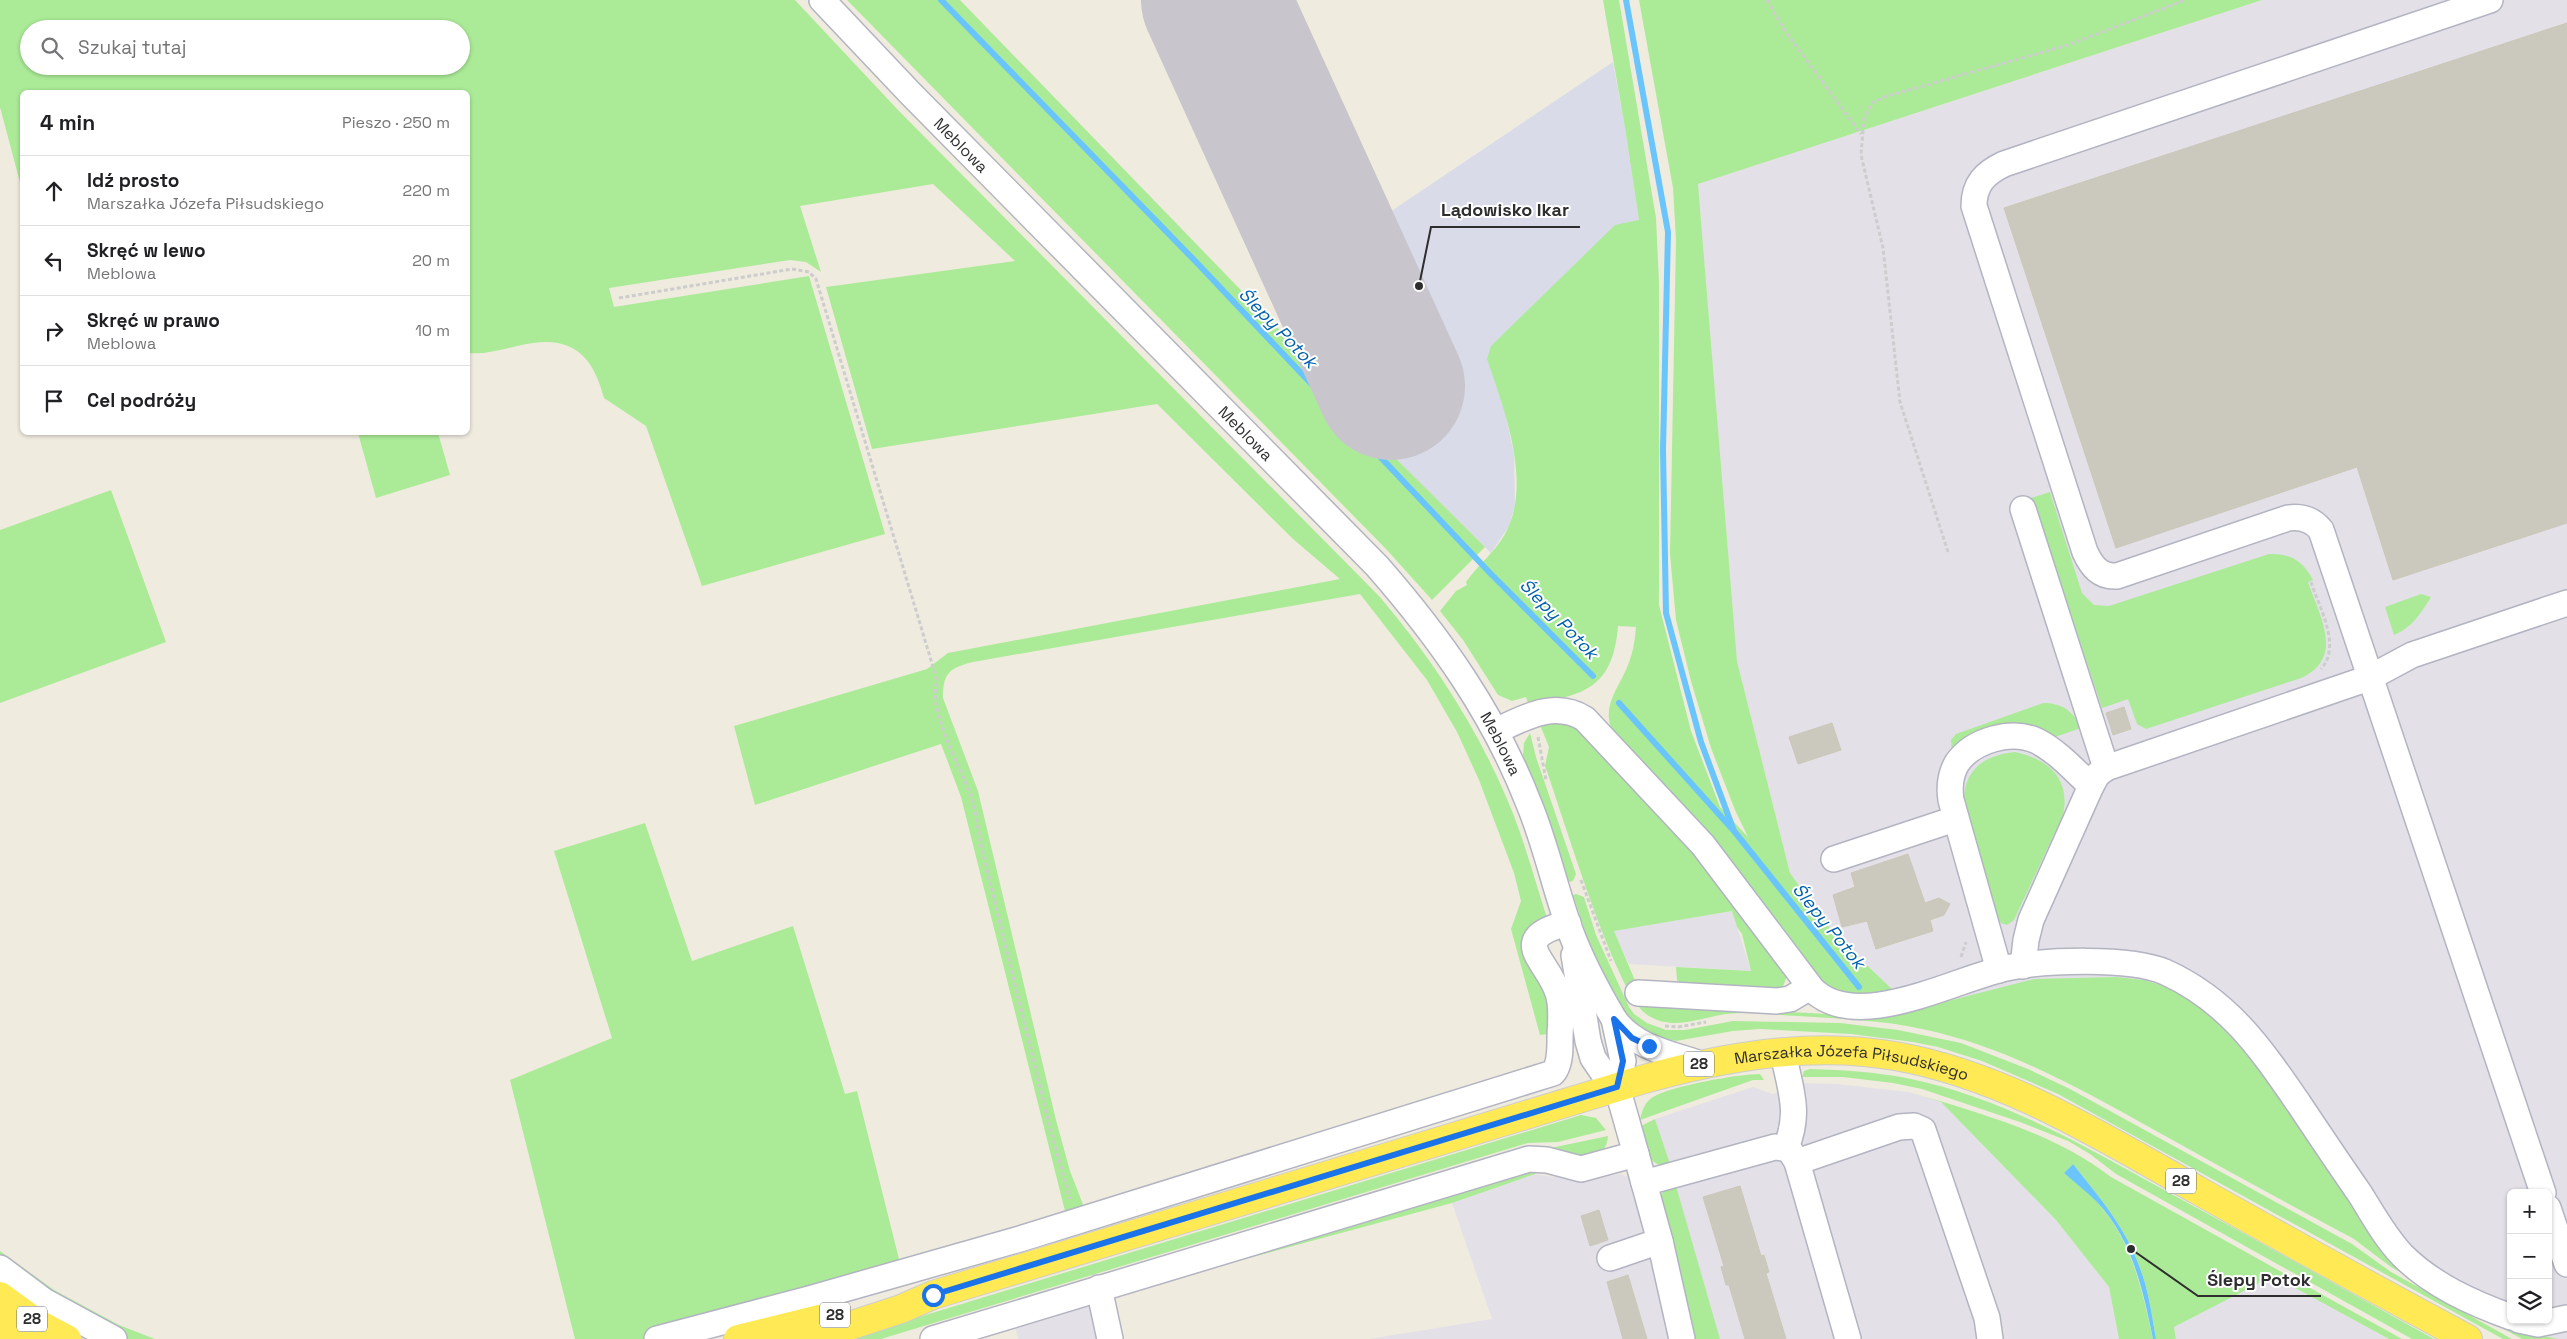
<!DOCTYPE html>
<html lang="pl">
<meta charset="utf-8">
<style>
:root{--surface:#fff;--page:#f6f6f6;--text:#202124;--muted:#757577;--line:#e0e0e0}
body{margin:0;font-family:"Space Grotesk",sans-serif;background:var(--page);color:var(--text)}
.controls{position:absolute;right:15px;bottom:15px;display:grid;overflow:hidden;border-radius:8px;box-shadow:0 1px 4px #0004}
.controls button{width:45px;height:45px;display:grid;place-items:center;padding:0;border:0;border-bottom:1px solid var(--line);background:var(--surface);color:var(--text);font:25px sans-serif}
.stop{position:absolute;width:15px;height:15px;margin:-11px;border:4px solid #1a73e8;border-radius:50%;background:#fff}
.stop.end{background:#1a73e8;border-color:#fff;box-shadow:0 1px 5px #0008}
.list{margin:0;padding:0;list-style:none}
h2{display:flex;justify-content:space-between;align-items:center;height:65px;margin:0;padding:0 20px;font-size:21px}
h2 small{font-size:16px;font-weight:400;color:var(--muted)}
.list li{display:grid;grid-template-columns:32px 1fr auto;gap:15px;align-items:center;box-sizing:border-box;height:70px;padding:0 20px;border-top:1px solid var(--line)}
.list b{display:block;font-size:19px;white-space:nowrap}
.list p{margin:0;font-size:16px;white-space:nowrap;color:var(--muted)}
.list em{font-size:16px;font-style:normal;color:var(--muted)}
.icon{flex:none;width:28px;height:28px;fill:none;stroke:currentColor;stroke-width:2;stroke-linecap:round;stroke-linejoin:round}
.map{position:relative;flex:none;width:2567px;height:1339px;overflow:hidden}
.search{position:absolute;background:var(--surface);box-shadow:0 1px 4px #0004;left:20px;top:20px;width:450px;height:55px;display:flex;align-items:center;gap:12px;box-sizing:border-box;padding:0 18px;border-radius:28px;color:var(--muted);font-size:19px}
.panel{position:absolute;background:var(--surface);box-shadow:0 1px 4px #0004;left:20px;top:90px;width:450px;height:345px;border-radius:8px}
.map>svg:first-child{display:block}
.industrial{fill:#e3e0e8;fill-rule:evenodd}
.airport{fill:#dadbe9}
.green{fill:#abeb97;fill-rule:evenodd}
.water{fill:#69c5fb}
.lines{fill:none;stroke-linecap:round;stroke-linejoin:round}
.stream{stroke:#69c5fb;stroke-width:6}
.runway{stroke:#c8c6cc;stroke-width:148}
.building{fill:#cbc9bd;stroke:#ccc7b8}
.minor-casing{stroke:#b3b4c2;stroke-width:28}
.major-casing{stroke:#cdcdcd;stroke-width:30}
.path{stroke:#cdcdcd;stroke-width:3;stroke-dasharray:4 2.5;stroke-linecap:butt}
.minor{stroke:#fff;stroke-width:25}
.major{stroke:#ffe955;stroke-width:28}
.route{stroke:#1a73e8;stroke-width:6}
.labels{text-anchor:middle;stroke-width:4;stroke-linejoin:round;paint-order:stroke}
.shield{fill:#fff;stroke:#6d6d6d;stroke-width:1}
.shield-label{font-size:15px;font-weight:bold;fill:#2e2e2e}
.street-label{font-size:16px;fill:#2e2e2e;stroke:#fff}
.water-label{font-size:18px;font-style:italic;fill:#0061af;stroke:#fff}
.leader{fill:none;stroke:#2e2e2e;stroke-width:2}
.callout-dot{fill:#2e2e2e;stroke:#fff;stroke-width:2}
.callout-label{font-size:18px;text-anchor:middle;font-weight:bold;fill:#2e2e2e;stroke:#fff;stroke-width:4;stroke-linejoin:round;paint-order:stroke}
</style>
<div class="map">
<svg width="2567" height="1339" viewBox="0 0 2567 1339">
<rect width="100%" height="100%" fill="#f0ebdf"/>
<path class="industrial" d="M2262 0H2567V1339H2526L2327 1213 2104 1090 1915 1012 1834 934 1790 873 1737 661 1698 184ZM2511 1193H2548V1320H2511Z
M1732 911 1751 971 1629 964 1613 931Z
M1802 1083 1837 1084 1908 1092 1941 1102 2056 1220 2109 1287 2119 1339H1720L1655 1119 1753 1087 1773 1094Z
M1535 1174 1586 1182 1619 1174 1629 1177 1634 1186 1674 1339H1369L1492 1319 1452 1203Z
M2273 1276 2317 1300 2389 1339H2176L2174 1327Z
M1091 1303 1100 1339H1018L1015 1326Z"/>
<path class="airport" d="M1157 0H1268L1369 226 1613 62 1625 128 1639 220 1505 412 1514 455 1515 505 1509 526 1491 553 1338 401Z"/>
<path class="green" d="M0 0H795L898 110 1379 596C1436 663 1482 735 1514 816 1527 850 1536 884 1547 918H1550C1542 925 1529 932 1528 943 1525 962 1540 972 1549 987 1557 1001 1560 1043 1553 1058 1550 1065 1546 1068 1540 1072L902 1269 792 1300 739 1312 643 1339H575L510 1080 612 1038 554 851 645 823 692 961 793 926 845 1094 857 1091 900 1263 1065 1211 961 797 941 744 755 805 734 726 927 669 948 653 1340 579 1293 539 1157 404 872 449 826 287 1015 261 933 184 800 206 821 272 806 262 790 260 609 288 614 307 809 276 885 534 702 586 646 426 604 398C594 360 576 337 533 343 511 346 490 355 468 353V92H22V190L0 107ZM29 29H461V66H29ZM1360 594 1427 680 1457 732 1479 780 1514 873 1521 901 1511 929 1540 1035 1549 1034V1065L1084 1207 1070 1171 1056 1120 978 791 943 698C943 673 949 668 973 662Z
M847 0H960L1329 381 1338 401 1485 547 1432 600 1387 550Z
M1603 0H1619L1656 218 1659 283V605L1691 731 1720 807 1748 837 1735 810 1711 748 1691 681 1676 620 1670 554 1676 240 1673 188 1639 0H2262L1698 184 1737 661 1790 873 1834 934 1894 991 1854 995 1829 991 1612 730C1601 706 1620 686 1628 665 1633 653 1635 640 1636 627L1618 626C1613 689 1583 696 1528 704L1526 697 1512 701 1498 695 1463 640 1440 611 1456 591 1467 585 1466 582C1478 565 1495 552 1505 534 1533 483 1504 409 1487 359L1491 346 1615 225 1639 220 1625 128Z
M358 433H438L450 475 376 498Z
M111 490 166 642 0 703V530Z
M2050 492 2082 593 2094 605 2109 606 2269 554C2290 553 2303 561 2313 580L2308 582C2320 617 2345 658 2301 678L2146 729 2137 724 2128 699 2102 708 2044 532 2025 500Z
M2421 594 2431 597C2420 614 2413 627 2394 635L2385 607Z
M2043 703C2061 703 2073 710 2081 728L2049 739 1952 754 1951 740 1956 734Z
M1560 723 1582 731 1674 832 1717 881 1787 976 1782 989 1679 983 1677 980 1676 967 1751 971 1742 934 1737 927 1732 911 1614 931 1645 1004 1844 1015 1913 1010 2034 979 2116 977 2144 980 2164 986 2182 994 2208 1012 2252 1060 2279 1093 2386 1252 2532 1334 2558 1339H2522L2391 1267 2354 1239C2288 1204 2223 1168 2158 1132 2082 1090 2008 1047 1922 1029 1882 1020 1840 1019 1798 1016 1775 1015 1750 1011 1726 1014 1699 1018 1671 1032 1646 1014 1614 990 1562 812 1545 766L1549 747 1540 725Z
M1530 733 1536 757 1576 874 1573 881 1569 882 1543 806 1523 755 1524 743Z
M2015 752C2048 759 2071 778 2063 815L2014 920 2007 925 2001 923 1998 919 1965 816C1959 777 1976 756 2015 752Z
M1576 894 1584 897 1596 935 1629 1007 1634 1014 1647 1023 1666 1030H1685L1733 1021 1840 1023 1898 1030 1961 1043 2028 1069 2070 1089 2352 1244 2391 1272 2512 1339H2503L2058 1094 1982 1061 1938 1047 1913 1042 1851 1034 1760 1029 1733 1031 1676 1041 1647 1034 1621 1012 1592 952 1573 895Z
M1810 1069C1844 1070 1878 1072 1911 1079 2011 1100 2098 1154 2186 1202 2269 1247 2351 1293 2434 1339H2412L2116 1174 2090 1154 2068 1141 2020 1122 1922 1089 1893 1083 1843 1077H1802L1804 1071Z
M1760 1074 1764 1080H1753L1640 1120C1642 1110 1645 1102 1653 1097 1671 1086 1738 1074 1760 1074Z
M1909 1092C1979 1113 2052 1132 2111 1177L2402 1339H2389L2273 1276 2174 1327 2176 1339H2156C2152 1317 2149 1292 2141 1271 2127 1229 2100 1198 2073 1164L2064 1173C2075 1182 2087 1191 2096 1201 2132 1239 2142 1290 2153 1339H2119L2109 1287 2056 1220 1941 1102Z
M1581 1115 1596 1118 1606 1130 1558 1142 1528 1143 881 1339H847Z
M1655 1119 1671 1167C1646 1167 1645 1146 1639 1127Z
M1608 1136C1605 1170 1568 1154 1546 1149Z
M1525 1170H1537L1535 1174 1452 1203 1130 1290Z
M1676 1186 1720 1339H1691L1659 1197 1665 1190Z
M0 1251 54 1290 119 1325 155 1339H127L107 1330 0 1263Z"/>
<path class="water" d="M2073 1164C2100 1198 2127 1229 2141 1271 2149 1292 2152 1317 2156 1339H2153C2143 1290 2132 1238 2096 1201 2086 1191 2074 1182 2064 1173Z"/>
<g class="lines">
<path class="stream" d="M941 0 1199 265 1490 573 1593 676
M1626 0 1668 232 1663 450 1666 613 1701 742 1734 831
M1619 703 1734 831 1859 987"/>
<path class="runway" d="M1215 0 1391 386"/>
</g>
<path class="building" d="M2567 23V523L2393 580 2357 467 2116 548 2004 208Z
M2124 707 2131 729 2113 735 2106 713Z
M1832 723 1841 750 1798 764 1789 737Z
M1908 854 1925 903 1939 898 1950 904 1944 915 1930 920 1933 931 1876 949 1867 921 1842 927 1833 895 1855 887 1851 873Z
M1740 1186 1761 1256 1764 1255 1769 1272 1766 1273 1786 1339H1745L1729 1285H1726L1721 1267 1724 1266 1703 1197Z
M1599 1210 1608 1240 1590 1246 1581 1216Z
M1628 1275 1647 1339H1623L1607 1282Z"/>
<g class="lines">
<defs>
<g id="minor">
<path id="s1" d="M822 0 910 93 1377 566C1440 638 1494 714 1529 804 1546 845 1555 889 1570 930 1581 960 1598 992 1614 1019 1633 1047 1671 1054 1701 1064"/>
<path d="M2490 0 2004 164C1985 173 1974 184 1974 206L2085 552C2092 567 2100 577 2117 576L2288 518C2301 516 2312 519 2321 530L2543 1193"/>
<path d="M2023 509 2106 768 2097 775 2091 786 2031 920 2026 940 2023 966"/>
<path d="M1496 731C1525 717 1555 700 1585 719L1703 845 1812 989C1856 1034 1955 979 2006 968 2044 960 2130 957 2165 972 2229 1001 2261 1049 2299 1104 2319 1134 2339 1164 2360 1194 2373 1215 2385 1237 2402 1255 2432 1285 2472 1303 2511 1317"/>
<path d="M2106 768 2369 678 2412 655 2567 603"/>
<path d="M1834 859 1955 819"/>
<path d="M1999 970 1951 800C1949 787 1950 775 1957 763 1973 740 2012 729 2037 741 2057 751 2075 771 2091 786"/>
<path d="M1638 993 1777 1001 1790 999 1810 987"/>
<path d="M1614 1019 1623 1061 1617 1087"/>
<path d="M1783 1053C1790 1088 1801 1113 1786 1147"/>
<path d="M1636 1154 1644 1183 1775 1147 1789 1149 1797 1162 1848 1339"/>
<path d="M1797 1162 1899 1127 1914 1126 1923 1130 1987 1318 1990 1339"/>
<path d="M2548 1208 2567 1264"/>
<path d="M1660 1241 1682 1339"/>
<path d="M1610 1258 1660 1241 1644 1183"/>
<path d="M0 1268 44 1301 114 1339"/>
<path d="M1099 1288 1110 1339"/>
<path d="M2519 1320 2538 1324 2567 1318"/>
<path d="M657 1339 809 1299 1020 1239 1553 1073C1560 1065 1560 1051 1560 1040 1560 1025 1563 1008 1558 993 1548 960 1505 939 1568 923"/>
<path d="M933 1339 1529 1159 1547 1160 1581 1169 1636 1154 1617 1087 1604 1074 1593 1058 1588 1041 1574 955"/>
</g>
<g id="major">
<path d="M0 1296 37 1323 67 1339"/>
<path d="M0 1324 23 1339"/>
<path d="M738 1339 831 1316"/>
<path id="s2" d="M809 1339 901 1309 933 1295 1641 1080C1722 1057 1811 1041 1895 1056 2005 1075 2104 1138 2199 1191 2288 1241 2378 1291 2468 1339"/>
</g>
</defs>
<use href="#minor" class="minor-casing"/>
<use href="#major" class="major-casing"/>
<path class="path" d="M1767 0 1785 31 1861 134
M619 298 792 269 809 272 816 279 937 680C928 712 960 765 971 796 976 811 978 829 981 845L1050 1128 1070 1199
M1948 552 1900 402 1883 248 1861 155 1864 118 1872 103 1884 97 2068 45 2185 0
M2311 582C2319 607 2342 646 2321 669
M1538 737 1546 780
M1581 880 1611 961
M1961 957 1966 942
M1665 1026 1678 1027 1706 1022"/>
<use href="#minor" class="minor"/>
<use href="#major" class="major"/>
</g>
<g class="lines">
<path class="route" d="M933 1295 1617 1087 1623 1061 1614 1019 1632 1038 1649 1046"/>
</g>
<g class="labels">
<g class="shield">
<rect x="1684" y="1051.5" width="30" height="25" rx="4"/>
<rect x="2166" y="1168.5" width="30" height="25" rx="4"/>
<rect x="820" y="1302.5" width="30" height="25" rx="4"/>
<rect x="17" y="1306.5" width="30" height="25" rx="4"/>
</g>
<g class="shield-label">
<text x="1699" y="1069">28</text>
<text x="2181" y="1186">28</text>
<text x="835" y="1320">28</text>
<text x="32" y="1324">28</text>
</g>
<g class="street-label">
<text dy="6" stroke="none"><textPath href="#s1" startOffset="201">Meblowa</textPath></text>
<text dy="6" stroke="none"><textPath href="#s1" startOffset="606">Meblowa</textPath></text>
<text dy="6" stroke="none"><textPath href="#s1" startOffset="1010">Meblowa</textPath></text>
<text dy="6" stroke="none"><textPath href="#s2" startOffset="1086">Marszałka Józefa Piłsudskiego</textPath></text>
</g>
<g class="water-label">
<text transform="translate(1278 328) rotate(46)" y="6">Ślepy Potok</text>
<text transform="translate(1559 619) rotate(46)" y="6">Ślepy Potok</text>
<text transform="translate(1829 926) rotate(51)" y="6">Ślepy Potok</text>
</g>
</g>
<path class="leader" d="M1419 286L1431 227H1580M2131 1249L2198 1296H2321"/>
<g class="callout-dot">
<circle cx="1419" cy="286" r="5"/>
<circle cx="2131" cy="1249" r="5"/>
</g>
<g class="callout-label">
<text x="1505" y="216">Lądowisko Ikar</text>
<text x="2259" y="1286">Ślepy Potok</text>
</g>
</svg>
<div class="controls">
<button>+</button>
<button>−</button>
<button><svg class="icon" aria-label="layers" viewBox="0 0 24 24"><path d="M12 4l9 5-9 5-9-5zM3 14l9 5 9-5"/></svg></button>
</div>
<div class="stop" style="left:933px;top:1295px"></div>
<div class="stop end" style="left:1649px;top:1046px"></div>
<div class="search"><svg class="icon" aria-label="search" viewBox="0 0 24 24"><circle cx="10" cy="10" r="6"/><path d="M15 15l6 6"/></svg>Szukaj tutaj</div>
<section class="panel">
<h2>4 min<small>Pieszo · 250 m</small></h2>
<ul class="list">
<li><svg class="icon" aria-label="ahead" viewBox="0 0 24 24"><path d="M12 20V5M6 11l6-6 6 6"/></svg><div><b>Idź prosto</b><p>Marszałka Józefa Piłsudskiego</p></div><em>220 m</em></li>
<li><svg class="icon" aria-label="left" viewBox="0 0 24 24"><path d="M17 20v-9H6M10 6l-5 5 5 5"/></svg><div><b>Skręć w lewo</b><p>Meblowa</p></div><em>20 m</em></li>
<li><svg class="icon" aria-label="right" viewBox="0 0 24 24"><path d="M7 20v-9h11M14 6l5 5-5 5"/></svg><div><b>Skręć w prawo</b><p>Meblowa</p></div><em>10 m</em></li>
<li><svg class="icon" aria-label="arrive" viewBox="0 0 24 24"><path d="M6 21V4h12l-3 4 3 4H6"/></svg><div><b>Cel podróży</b></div></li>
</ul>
</section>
</div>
